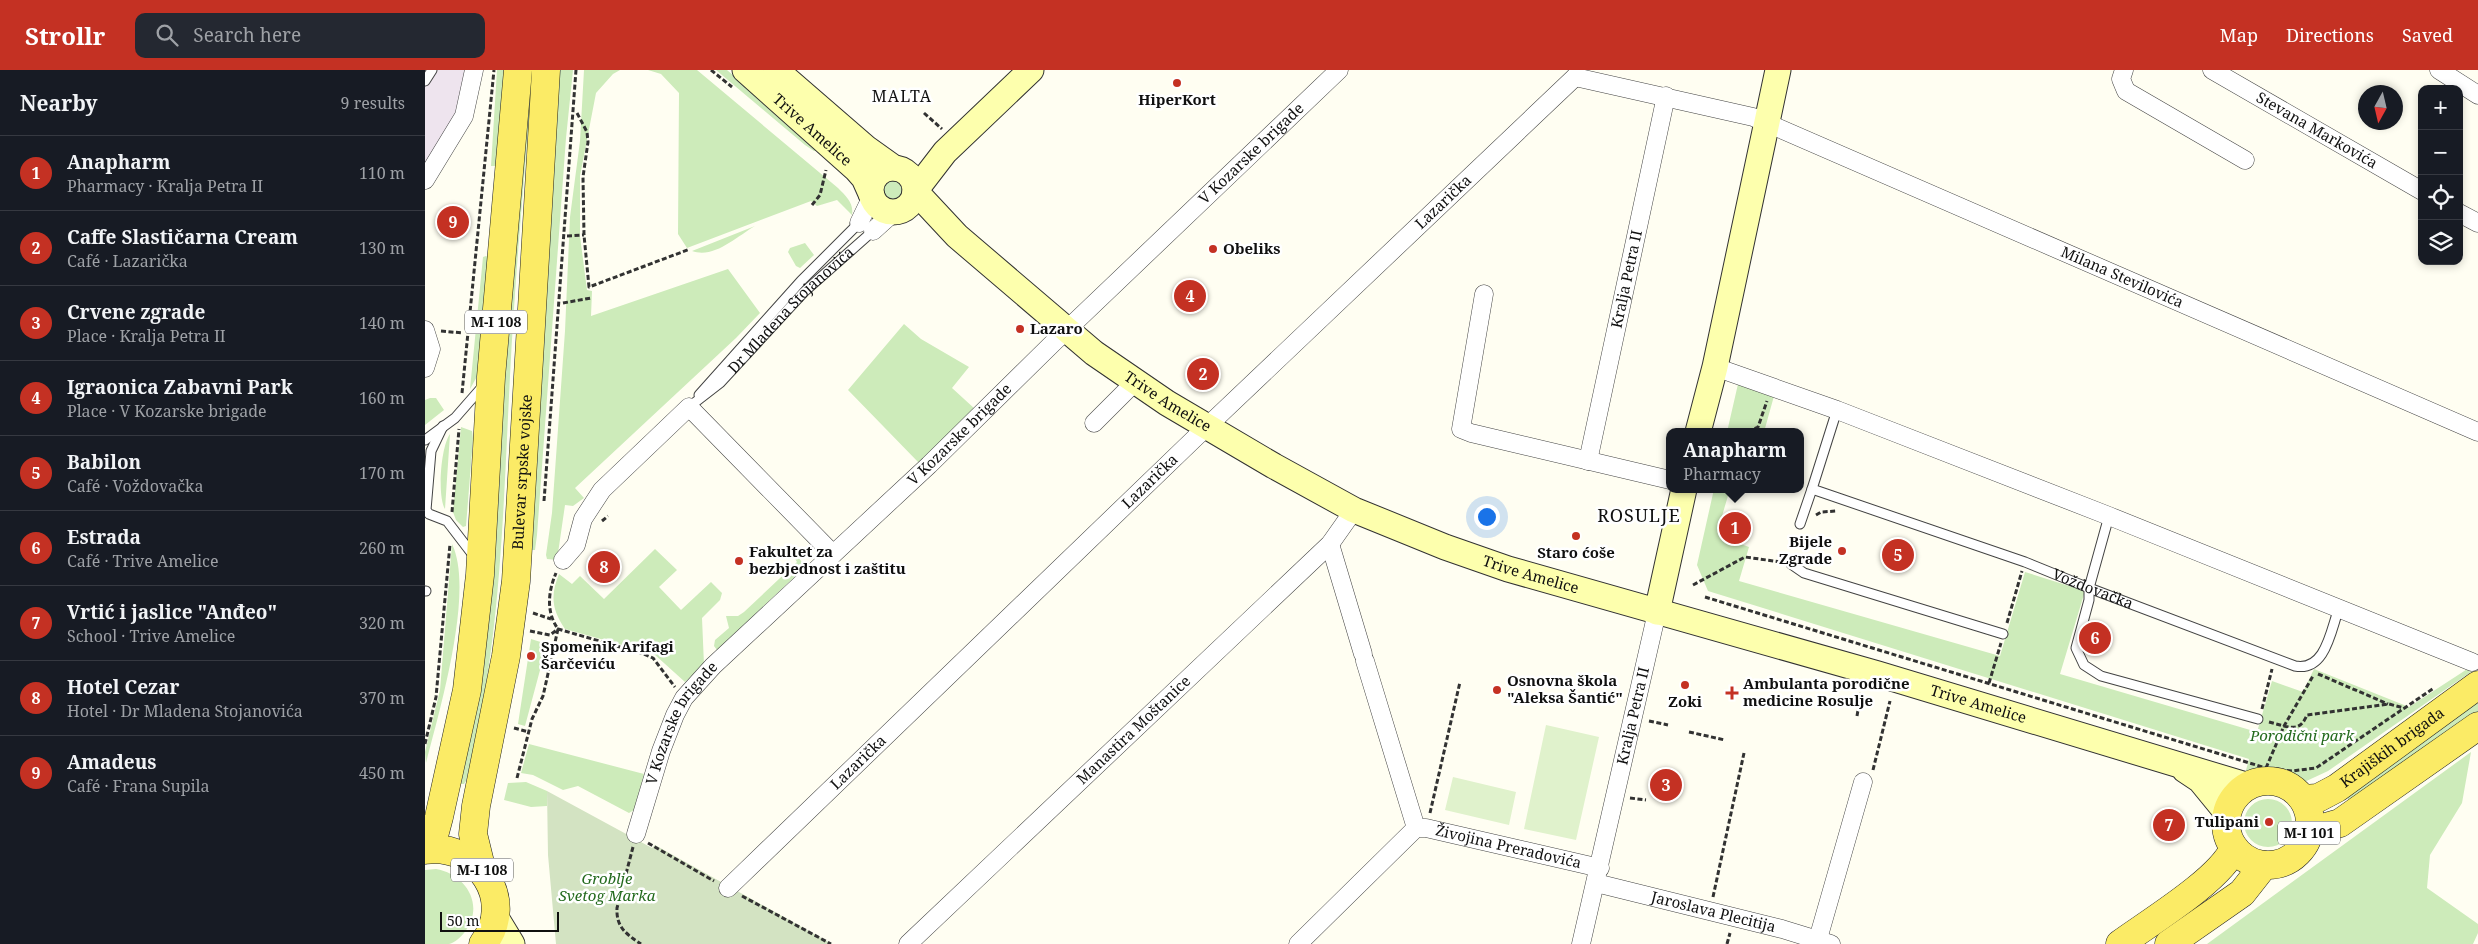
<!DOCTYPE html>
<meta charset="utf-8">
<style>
:root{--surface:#171b24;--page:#242831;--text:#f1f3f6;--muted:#9ea1a6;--line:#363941;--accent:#c43123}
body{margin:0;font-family:"Noto Serif",serif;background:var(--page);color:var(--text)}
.controls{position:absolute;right:15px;top:15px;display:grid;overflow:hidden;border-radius:10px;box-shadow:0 2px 8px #0003}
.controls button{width:45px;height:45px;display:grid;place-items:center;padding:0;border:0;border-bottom:1px solid var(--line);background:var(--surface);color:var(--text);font:25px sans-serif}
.compass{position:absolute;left:1933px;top:15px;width:45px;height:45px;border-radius:50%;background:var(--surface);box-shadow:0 2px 8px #0003;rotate:188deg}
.scale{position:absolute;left:15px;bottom:12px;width:119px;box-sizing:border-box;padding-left:5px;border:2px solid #101010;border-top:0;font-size:14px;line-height:18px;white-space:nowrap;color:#101010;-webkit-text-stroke:4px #fff;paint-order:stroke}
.you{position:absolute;left:1061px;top:446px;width:18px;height:18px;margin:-12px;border:4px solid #fff;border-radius:50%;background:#1a73e8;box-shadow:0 0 0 8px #1a73e833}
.badge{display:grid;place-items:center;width:32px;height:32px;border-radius:50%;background:var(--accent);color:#fff;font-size:16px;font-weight:700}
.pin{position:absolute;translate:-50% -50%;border:2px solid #fff;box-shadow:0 1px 5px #0006}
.popup{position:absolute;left:1241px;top:358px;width:138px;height:65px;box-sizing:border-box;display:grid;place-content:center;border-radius:10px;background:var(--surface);filter:drop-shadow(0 1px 4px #0005);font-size:16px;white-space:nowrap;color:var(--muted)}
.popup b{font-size:19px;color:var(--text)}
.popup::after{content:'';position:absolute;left:50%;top:100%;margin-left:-10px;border:10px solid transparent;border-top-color:var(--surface)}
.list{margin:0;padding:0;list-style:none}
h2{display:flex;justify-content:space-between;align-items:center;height:65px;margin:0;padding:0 20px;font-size:21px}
h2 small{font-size:16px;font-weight:400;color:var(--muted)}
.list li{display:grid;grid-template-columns:32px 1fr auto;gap:15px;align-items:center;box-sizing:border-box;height:75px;padding:0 20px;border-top:1px solid var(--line)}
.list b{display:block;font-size:19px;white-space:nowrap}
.list p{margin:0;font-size:16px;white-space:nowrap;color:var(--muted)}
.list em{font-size:16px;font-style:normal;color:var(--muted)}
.icon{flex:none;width:28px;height:28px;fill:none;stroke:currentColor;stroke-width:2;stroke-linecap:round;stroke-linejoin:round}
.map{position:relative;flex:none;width:2053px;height:874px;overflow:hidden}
header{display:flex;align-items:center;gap:30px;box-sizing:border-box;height:70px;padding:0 25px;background:var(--accent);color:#fff}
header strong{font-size:24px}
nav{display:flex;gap:28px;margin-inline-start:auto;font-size:18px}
.search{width:350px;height:45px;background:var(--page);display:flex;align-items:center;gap:12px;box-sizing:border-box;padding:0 18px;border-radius:10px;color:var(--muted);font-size:19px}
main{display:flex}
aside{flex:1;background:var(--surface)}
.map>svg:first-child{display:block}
.industrial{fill:#eee4ee}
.green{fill:#cdebba}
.cemetery{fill:#d3e3c2}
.pitch{fill:#e0f2cc}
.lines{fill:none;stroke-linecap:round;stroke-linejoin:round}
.lane-casing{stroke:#434343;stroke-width:11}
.street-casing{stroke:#434343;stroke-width:19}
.secondary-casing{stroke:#323232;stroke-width:27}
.primary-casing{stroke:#212121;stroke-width:29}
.path{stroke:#323232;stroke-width:3;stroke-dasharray:5 2.5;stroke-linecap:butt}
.lane{stroke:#fff;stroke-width:9}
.street{stroke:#fff;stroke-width:18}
.secondary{stroke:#fdffad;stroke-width:25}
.primary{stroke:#fbeb66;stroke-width:28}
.poi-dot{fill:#c43123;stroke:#fff;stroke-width:2}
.labels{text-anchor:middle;stroke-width:5;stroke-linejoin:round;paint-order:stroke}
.shield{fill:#fff;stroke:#585858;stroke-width:1}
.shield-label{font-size:14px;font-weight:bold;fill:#101010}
.poi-label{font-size:15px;font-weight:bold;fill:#101010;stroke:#fff;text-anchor:start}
.street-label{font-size:15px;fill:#101010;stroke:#fff}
.park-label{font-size:15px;font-style:italic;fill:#236a1d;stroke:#fff}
.neighbourhood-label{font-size:16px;letter-spacing:1px;fill:#101010;stroke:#fff}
.quarter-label{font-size:18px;letter-spacing:1px;fill:#101010;stroke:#fff}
</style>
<header>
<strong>Strollr</strong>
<div class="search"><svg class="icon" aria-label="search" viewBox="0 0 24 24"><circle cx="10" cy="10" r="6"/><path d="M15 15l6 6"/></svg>Search here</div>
<nav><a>Map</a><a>Directions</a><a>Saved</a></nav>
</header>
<main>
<aside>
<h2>Nearby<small>9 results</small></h2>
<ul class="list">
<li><span class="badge">1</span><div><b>Anapharm</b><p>Pharmacy · Kralja Petra II</p></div><em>110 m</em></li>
<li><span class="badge">2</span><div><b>Caffe Slastičarna Cream</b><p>Café · Lazarička</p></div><em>130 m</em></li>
<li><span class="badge">3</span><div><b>Crvene zgrade</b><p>Place · Kralja Petra II</p></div><em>140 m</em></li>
<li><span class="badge">4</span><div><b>Igraonica Zabavni Park</b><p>Place · V Kozarske brigade</p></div><em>160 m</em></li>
<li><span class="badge">5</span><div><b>Babilon</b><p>Café · Voždovačka</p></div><em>170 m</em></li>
<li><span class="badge">6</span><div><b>Estrada</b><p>Café · Trive Amelice</p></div><em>260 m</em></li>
<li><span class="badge">7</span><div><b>Vrtić i jaslice &quot;Anđeo&quot;</b><p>School · Trive Amelice</p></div><em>320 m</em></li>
<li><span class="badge">8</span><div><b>Hotel Cezar</b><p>Hotel · Dr Mladena Stojanovića</p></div><em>370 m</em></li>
<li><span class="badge">9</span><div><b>Amadeus</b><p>Café · Frana Supila</p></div><em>450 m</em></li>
</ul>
</aside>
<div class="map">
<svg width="2053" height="874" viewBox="0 0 2053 874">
<rect width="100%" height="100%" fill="#fffef2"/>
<path class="industrial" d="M0 0H43L37 37 0 100Z"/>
<path class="green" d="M72 0H79L71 96H66Z
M96 0H108C100 102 90 204 85 306 78 442 76 578 41 711L39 714H35Z
M133 0H148L141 68 112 465 110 480H103Z
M159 0H195L188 4 171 23 155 106V166L162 220 167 221 166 246 303 199 335 243 311 268 150 418 159 428 148 436 140 435 132 490 122 489 121 485 127 443 140 261 145 147 155 71Z
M223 0H272L413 118C421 126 429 133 427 145L412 130 392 136 386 131 262 178 253 164 254 23 236 4Z
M291 0H302L395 80 389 81 380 75Z
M465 110 473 111 481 116 482 124 471 132 457 129 455 115Z
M330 156C311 167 289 189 267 181Z
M380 173 389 185 375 198 371 196 363 182 365 178Z
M61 186 63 187 54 303 45 319 58 187Z
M479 254 496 269 544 297 527 318 550 339 494 393 423 320Z
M1313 314 1349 326 1339 362H1302Z
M5 328H11L19 340 0 355V330Z
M36 357 47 361 48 369 41 456 38 457 31 450 28 442Z
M25 364 20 439C12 426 16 376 25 364Z
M1289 419H1305L1297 446 1306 449 1303 462 1312 465 1310 472 1324 477 1314 511 1575 586 1600 502 1660 521 1635 604 1832 662 1847 611 1878 622 1889 599 1984 637 2053 592V597L1903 701 1875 714C1858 702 1840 700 1820 704L1824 689 1283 521 1272 495Z
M27 474C50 521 14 642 1 693L0 682 15 620Z
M230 479 252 500 234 517 256 540 286 512 297 523 295 530 277 548 279 595 260 612 229 584 140 559C127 540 125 526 134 504L147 514 155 506 179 529Z
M368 482 378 493 379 498 292 580 289 576 290 570 304 558 301 546H313L319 542 372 492 367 484Z
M106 569 122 574 100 656 93 654Z
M2053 626V642L1925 733 1919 722Z
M104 674 219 704 209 740 204 743 153 716 138 720 108 705 96 703Z
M2046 682 2037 733 2005 785 2002 818 2053 854V863L2048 874H1782Z
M101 712 122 721V736L106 737 79 730 83 713Z
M1819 753a24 24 0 1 1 48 0a24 24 0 1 1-48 0Z
M11 799C41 804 61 836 39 863 36 867 29 873 24 874 17 874 7 874 0 874V800Z"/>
<path class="cemetery" d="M122 721 227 778 230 775 407 874H131L123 785Z"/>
<path class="pitch" d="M1121 655 1174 667 1151 770 1099 759Z
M1028 707 1091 722 1084 755 1020 740Z"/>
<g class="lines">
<defs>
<g id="lane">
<path d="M0 11 7 0"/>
<path d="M274 325 376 211 434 153"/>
<path id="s1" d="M264 337 295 313 379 222 448 161"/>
<path id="s2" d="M1412 340 1387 419 1600 492 1664 518 1870 596C1901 602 1906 559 1914 538"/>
<path d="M18 356 6 381 1 440 4 444 22 451 48 485"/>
<path d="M0 370 30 348 58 316"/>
<path d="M1684 446 1664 518V530L1651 578 1659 595 1676 606 1833 649"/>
<path d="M1375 454 1387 419"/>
<path d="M1366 494 1379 503 1578 564"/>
<path d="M0 521H1"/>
</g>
<g id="street">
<path d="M1699 0 1696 9 1701 21 1820 90"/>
<path id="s3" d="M1787 0 1997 121"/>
<path d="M2014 0 2053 25"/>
<path id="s4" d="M1150 7 1328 47 2053 362"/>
<path d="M0 110 39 46 49 0"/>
<path d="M2034 143 2053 153"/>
<path d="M434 153 447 126"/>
<path d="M448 161 469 142"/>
<path d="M1059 224 1036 359 1046 363 1245 410"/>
<path d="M0 260 6 279 0 298"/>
<path d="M1290 297 1412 340 1684 446 2047 592"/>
<path d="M669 353 710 312"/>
<path id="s5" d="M1163 391 1241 26"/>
<path d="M905 474 938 584"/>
<path d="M138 490 151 475 158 449 177 420 264 337 408 484"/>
<path d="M940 591 991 758"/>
<path id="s6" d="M211 764 236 681 250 645 259 628 288 596 504 395 629 272 914 0"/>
<path id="s7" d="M1171 813 1357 859 1406 874"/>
<path id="s8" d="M303 818 770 368 1150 7"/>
<path d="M1393 869 1438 712"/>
<path id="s9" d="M483 874 905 474 929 440"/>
<path id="s10" d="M873 874 991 758H1001L1175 798"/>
<path id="s11" d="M1156 874 1232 542"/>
</g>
<g id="secondary">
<path id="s12" d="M320 0 432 100 439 108 447 126"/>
<path d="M351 0 441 78 469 98"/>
<path id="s13" d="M606 0 520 82 490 121 532 166 669 283 742 333 849 396 929 440 1020 477 1083 499 1453 604 1824 716"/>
<circle cx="468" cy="120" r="22"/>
<path d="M1273 362 1290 297 1353 0"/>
<path d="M1232 542 1259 419"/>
<path d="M1760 700 1775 710 1802 743"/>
<path d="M70 846 87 874"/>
</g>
<g id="primary">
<circle cx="1843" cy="753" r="42"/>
<path id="s14" d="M1878 729 1893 728 1912 718 2053 615"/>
<path d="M1884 762 1915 753 2053 656"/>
<path d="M0 774 10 762 14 747 42 620 55 505 66 307 93 0"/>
<path d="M0 780C53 772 92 831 58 874"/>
<path id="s15" d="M57 801 48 764 51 736 81 586 91 511 121 0"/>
<path d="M1695 874C1725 852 1795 810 1809 778"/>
<path d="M1744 874 1817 823 1839 795"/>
</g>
</defs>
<use href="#lane" class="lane-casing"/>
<use href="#street" class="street-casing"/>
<use href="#secondary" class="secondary-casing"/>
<use href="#primary" class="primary-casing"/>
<path class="path" d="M286 0 307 17
M152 43 162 62 163 72 158 107 159 165 164 217 265 179
M499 43 517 59
M387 135 395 125 401 100
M142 166 159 165
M138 233 166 228
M16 261 38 263
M37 323 69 0
M1323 362 1333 357 1342 331
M119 431 151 0
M27 442 34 359
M1391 445 1396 442 1411 441
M177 451 183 446
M1268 515 1320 487 1356 492
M1280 527 1841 698 1867 701 1891 698 2009 618
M108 543 126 549
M1582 553 1597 501
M105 561 125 565 133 559 219 584 228 588 250 617
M1893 604 1963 634
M1564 613 1576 573
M1837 639 1847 599
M1432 646 1436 623
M1224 651 1243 655
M1844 652 1859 656 1888 606
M89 658 104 662
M1264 662 1300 670
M0 674 11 627 25 474
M1841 698 1859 656C1871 659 1877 657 1882 645L1964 634 1979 638
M1448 700 1465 631
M92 708 107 649 118 626 133 559C121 542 123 522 131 503
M1205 728 1221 730
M1005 743 1035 612
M223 773 289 811
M208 777 192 838C191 857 201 864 216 874
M317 826 406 874
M1288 827 1319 683
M1302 874 1305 863"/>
<use href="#lane" class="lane"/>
<use href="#street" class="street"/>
<use href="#secondary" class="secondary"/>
<use href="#primary" class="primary"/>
</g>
<g class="poi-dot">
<circle cx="752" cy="13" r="5"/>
<circle cx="788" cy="179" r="5"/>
<circle cx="595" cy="259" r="5"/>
<circle cx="1151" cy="466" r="5"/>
<circle cx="1417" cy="481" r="5"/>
<circle cx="314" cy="491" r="5"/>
<circle cx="106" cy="586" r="5"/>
<circle cx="1260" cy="615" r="5"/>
<circle cx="1072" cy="620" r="5"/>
<path d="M1304.5 615.5h5v5h5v5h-5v5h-5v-5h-5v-5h5z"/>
<circle cx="1844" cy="752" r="5"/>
</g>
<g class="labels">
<g class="shield">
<rect x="40" y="240.5" width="62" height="23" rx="4"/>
<rect x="1853" y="751.5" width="62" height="23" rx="4"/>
<rect x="26" y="788.5" width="62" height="23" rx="4"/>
</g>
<g class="shield-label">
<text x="71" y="257">M-I 108</text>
<text x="1884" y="768">M-I 101</text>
<text x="57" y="805">M-I 108</text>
</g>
<g class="poi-label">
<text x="752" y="35" text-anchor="middle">HiperKort</text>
<text x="798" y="184">Obeliks</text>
<text x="605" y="264">Lazaro</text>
<text x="1407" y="477" text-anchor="end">Bijele<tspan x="1407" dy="17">Zgrade</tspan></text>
<text x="324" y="487">Fakultet za<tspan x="324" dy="17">bezbjednost i zaštitu</tspan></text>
<text x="1151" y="488" text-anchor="middle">Staro ćoše</text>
<text x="116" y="582">Spomenik Arifagi<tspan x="116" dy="17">Šarčeviću</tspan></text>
<text x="1082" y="616">Osnovna škola<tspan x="1082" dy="17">"Aleksa Šantić"</tspan></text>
<text x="1318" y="619">Ambulanta porodične<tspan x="1318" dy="17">medicine Rosulje</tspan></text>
<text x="1260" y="637" text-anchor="middle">Zoki</text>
<text x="1834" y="757" text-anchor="end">Tulipani</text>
</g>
<g class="street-label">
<text dy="5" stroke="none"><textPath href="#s12" startOffset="90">Trive Amelice</textPath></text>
<text dy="5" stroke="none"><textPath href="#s3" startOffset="121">Stevana Markovića</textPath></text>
<text dy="5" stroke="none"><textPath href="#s6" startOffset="931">V Kozarske brigade</textPath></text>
<text dy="5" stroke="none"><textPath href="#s8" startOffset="991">Lazarička</textPath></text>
<text dy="5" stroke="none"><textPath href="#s4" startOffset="585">Milana Stevilovića</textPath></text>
<text dy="5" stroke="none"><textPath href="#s5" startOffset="186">Kralja Petra II</textPath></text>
<text dy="5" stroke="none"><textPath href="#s1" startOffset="141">Dr Mladena Stojanovića</textPath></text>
<text dy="5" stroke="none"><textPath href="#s13" startOffset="498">Trive Amelice</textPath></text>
<text dy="5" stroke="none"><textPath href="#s6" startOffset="526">V Kozarske brigade</textPath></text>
<text dy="5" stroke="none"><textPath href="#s15" startOffset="404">Bulevar srpske vojske</textPath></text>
<text dy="5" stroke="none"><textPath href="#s8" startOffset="586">Lazarička</textPath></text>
<text dy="5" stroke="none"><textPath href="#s13" startOffset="902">Trive Amelice</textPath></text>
<text dy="5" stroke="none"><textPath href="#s2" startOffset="381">Voždovačka</textPath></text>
<text dy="5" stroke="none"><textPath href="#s13" startOffset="1368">Trive Amelice</textPath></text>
<text dy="5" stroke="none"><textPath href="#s11" startOffset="234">Kralja Petra II</textPath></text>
<text dy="5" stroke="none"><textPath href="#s6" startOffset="121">V Kozarske brigade</textPath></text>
<text dy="5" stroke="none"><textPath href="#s9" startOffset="311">Manastira Moštanice</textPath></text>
<text dy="5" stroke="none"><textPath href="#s14" startOffset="105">Krajiških brigada</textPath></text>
<text dy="5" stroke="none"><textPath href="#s8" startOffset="181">Lazarička</textPath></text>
<text dy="5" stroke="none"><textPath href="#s10" startOffset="260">Živojina Preradovića</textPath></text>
<text dy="5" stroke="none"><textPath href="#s7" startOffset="121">Jaroslava Plecitija</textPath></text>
</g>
<g class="park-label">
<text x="1877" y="671">Porodični park</text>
<text x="182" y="814">Groblje<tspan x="182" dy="17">Svetog Marka</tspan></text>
</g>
<g class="neighbourhood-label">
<text x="477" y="32">MALTA</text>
</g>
<g class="quarter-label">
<text x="1214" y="452">ROSULJE</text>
</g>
</g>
</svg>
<div class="controls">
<button>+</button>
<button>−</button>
<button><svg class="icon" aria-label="locate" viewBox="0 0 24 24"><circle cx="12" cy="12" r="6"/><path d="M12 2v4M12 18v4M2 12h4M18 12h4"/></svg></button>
<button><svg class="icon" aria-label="layers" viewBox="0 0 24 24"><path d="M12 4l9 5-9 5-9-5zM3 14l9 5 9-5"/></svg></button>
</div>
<svg class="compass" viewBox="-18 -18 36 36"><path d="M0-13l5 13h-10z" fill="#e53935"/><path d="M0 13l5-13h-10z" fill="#9ea1a6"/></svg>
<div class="scale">50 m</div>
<div class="you"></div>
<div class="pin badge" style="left:1310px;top:458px">1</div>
<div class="popup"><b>Anapharm</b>Pharmacy</div>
<div class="pin badge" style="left:778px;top:304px">2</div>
<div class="pin badge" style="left:1241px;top:715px">3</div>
<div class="pin badge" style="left:765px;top:226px">4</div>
<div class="pin badge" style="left:1473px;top:485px">5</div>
<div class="pin badge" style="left:1670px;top:568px">6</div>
<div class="pin badge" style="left:1744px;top:755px">7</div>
<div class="pin badge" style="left:179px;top:497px">8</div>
<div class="pin badge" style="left:28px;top:152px">9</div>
</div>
</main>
